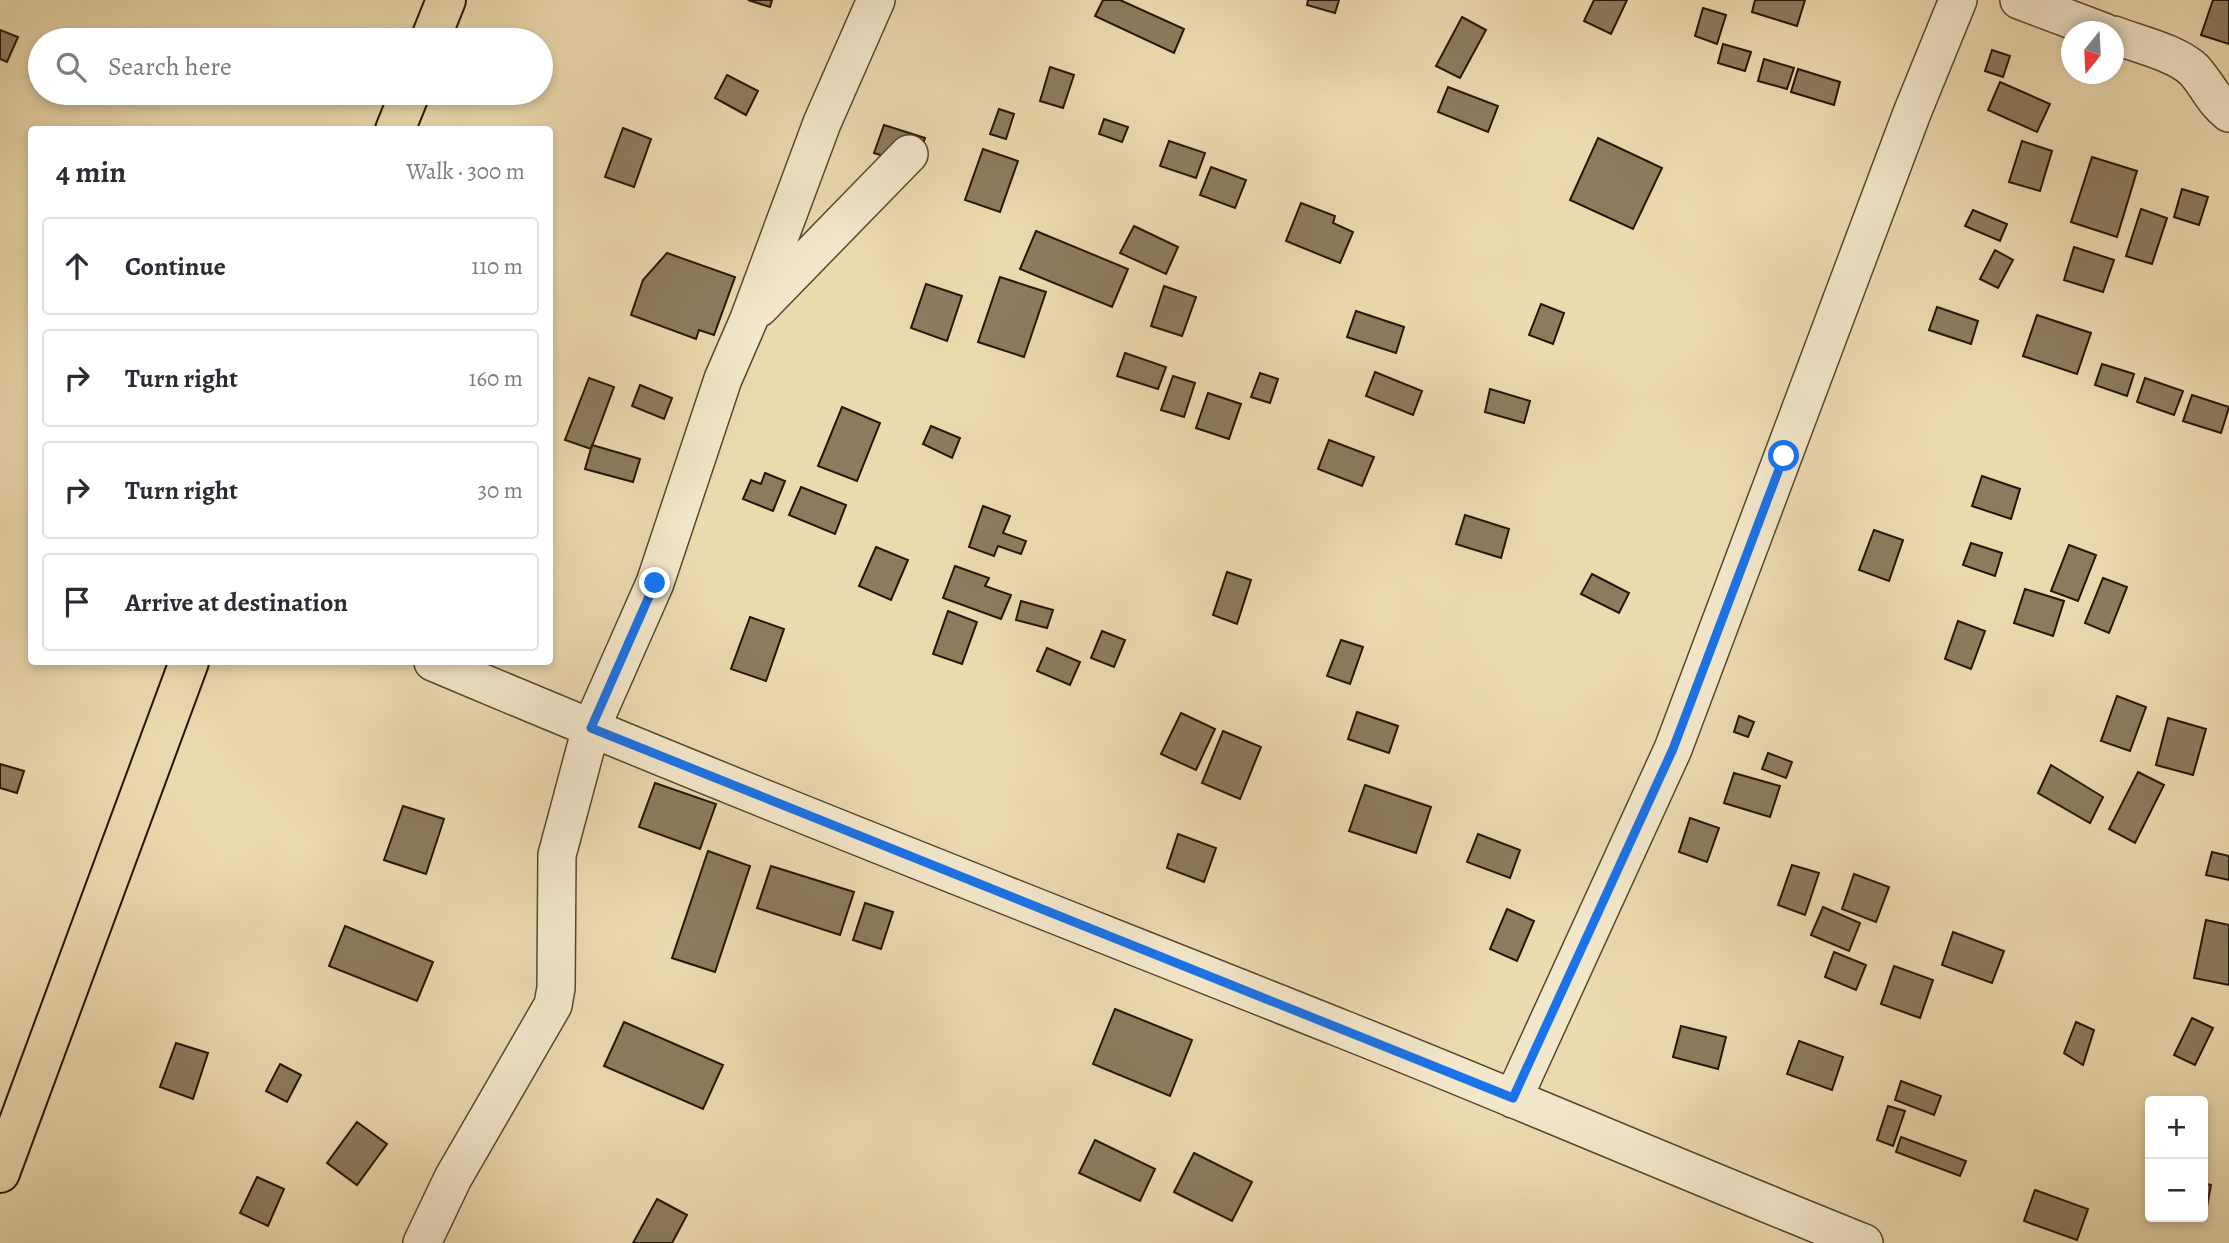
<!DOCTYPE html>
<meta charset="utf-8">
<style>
:root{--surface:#fff;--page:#f7f7f7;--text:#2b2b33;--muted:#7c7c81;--line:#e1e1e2}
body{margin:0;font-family:Alegreya,serif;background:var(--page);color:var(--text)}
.controls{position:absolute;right:21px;bottom:21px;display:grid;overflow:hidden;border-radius:7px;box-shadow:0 4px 10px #0003}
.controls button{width:63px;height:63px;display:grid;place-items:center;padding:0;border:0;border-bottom:2px solid var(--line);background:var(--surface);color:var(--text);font:35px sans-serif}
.compass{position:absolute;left:2061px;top:21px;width:63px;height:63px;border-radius:50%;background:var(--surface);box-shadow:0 4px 10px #0003;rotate:198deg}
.stop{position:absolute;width:21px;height:21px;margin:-16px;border:5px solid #1a73e8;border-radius:50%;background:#fff}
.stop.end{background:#1a73e8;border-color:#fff;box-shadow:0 2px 7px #0008}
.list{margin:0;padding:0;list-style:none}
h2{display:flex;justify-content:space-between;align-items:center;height:91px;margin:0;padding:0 28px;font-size:30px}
h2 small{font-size:23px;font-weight:400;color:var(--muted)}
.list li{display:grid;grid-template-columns:46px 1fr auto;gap:21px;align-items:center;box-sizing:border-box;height:98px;margin:0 14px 14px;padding:0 14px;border:2px solid var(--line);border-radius:7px}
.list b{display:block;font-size:26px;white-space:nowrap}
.list em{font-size:23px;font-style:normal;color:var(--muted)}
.icon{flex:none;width:38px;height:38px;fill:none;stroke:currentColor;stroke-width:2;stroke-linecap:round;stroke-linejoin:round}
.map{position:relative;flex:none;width:2229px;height:1243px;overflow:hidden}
.search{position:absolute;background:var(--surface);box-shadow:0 4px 10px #0003;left:28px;top:28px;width:525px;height:77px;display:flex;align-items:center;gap:18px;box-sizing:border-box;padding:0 24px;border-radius:38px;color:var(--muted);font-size:26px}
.panel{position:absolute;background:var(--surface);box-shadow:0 4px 10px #0003;left:28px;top:126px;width:525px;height:539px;border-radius:7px}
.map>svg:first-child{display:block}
.building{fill:#8c7c5d;stroke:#241705;stroke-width:2}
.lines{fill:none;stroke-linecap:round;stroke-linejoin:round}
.street-casing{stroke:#564830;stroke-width:40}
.primary-casing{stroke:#241705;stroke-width:42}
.street{stroke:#f3e7cb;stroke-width:37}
.primary{stroke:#ecdaaf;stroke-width:38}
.route{stroke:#1a73e8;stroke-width:9}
</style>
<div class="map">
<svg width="2229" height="1243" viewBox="0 0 2229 1243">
<rect width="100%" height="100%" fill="#ecdaaf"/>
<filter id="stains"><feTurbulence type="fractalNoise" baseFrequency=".00286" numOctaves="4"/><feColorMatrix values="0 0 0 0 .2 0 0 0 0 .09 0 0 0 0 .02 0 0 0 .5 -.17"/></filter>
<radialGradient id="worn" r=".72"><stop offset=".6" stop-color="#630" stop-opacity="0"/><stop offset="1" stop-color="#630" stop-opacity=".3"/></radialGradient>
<path class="building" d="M748 0H772L770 7Z
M1103 0H1120L1184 29 1174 53 1095 16Z
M1308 0H1339L1335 13 1307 5Z
M1594 0H1627L1611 34 1584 21Z
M1755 0H1805L1797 26 1752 12Z
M2213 0H2229V44L2201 35Z
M1703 8 1726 15 1717 44 1695 36Z
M1462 17 1486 30 1460 78 1436 66Z
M0 30 18 37 7 62 0 59Z
M1723 44 1751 52 1745 71 1718 63Z
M1992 50 2010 56 2003 77 1985 71Z
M1764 59 1794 68 1787 89 1758 81Z
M1050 67 1074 75 1063 108 1040 101Z
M1798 69 1840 82 1834 105 1791 92Z
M727 75 758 91 746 115 715 98Z
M2000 82 2050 104 2037 132 1988 110Z
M1448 87 1498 106 1488 132 1438 112Z
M999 109 1014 114 1006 139 990 134Z
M1104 119 1128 127 1122 142 1099 134Z
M884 125 925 138 916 166 874 153Z
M623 128 651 139 634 187 605 177Z
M1598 138 1662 168 1633 229 1570 200Z
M1169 141 1205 153 1196 178 1160 166Z
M2022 141 2052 151 2040 191 2009 182Z
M983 149 1018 161 1000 212 965 200Z
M2092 157 2137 171 2117 237 2071 222Z
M1211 167 1246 180 1235 208 1200 195Z
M2182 189 2208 197 2199 225 2174 217Z
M1301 203 1335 216 1333 223 1353 232 1340 263 1286 241Z
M2141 209 2167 218 2152 264 2126 256Z
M1973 210 2007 224 2000 241 1965 226Z
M1134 226 1178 247 1166 274 1120 253Z
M1036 231 1128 269 1112 307 1020 269Z
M2074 247 2114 260 2103 292 2064 280Z
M1995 250 2013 260 1998 288 1980 279Z
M667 253 735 277 714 335 699 330 696 339 631 315 643 280Z
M1000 277 1046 292 1024 357 978 342Z
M926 284 962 296 947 341 911 328Z
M1164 286 1196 297 1182 336 1151 326Z
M1541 304 1564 313 1553 344 1529 335Z
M1937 307 1978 321 1971 344 1929 330Z
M1356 311 1404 327 1396 353 1347 337Z
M2037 315 2091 333 2077 374 2023 356Z
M1125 353 1166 367 1158 389 1117 376Z
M2102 364 2134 374 2127 396 2095 385Z
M1375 372 1422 391 1413 415 1366 396Z
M1260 373 1278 379 1270 403 1251 397Z
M1173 376 1195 383 1184 417 1161 410Z
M589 378 614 387 591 449 565 440Z
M2145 378 2183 391 2174 415 2137 402Z
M640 385 672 398 664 419 632 406Z
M1490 389 1530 401 1524 423 1485 412Z
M1208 393 1241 404 1229 439 1196 428Z
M2192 395 2229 407 2221 433 2183 421Z
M842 407 880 423 857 481 818 466Z
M931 426 960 438 952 458 923 444Z
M1329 440 1374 457 1362 486 1318 469Z
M592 445 640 459 633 482 585 469Z
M765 473 785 481 773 511 743 499 751 480 761 484Z
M1982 476 2020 489 2011 519 1972 506Z
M801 487 846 505 835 534 789 515Z
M983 506 1010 516 1003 533 1026 541 1021 554 998 546 994 556 969 547Z
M1465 515 1509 529 1501 558 1456 544Z
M1874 530 1903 540 1889 581 1859 570Z
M1971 543 2002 553 1995 576 1963 565Z
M2069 545 2096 555 2078 601 2051 591Z
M876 547 908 560 891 600 859 586Z
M955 566 989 578 985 586 1011 595 1001 619 943 598Z
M1227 572 1251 580 1237 624 1213 615Z
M1592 574 1629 593 1619 613 1581 594Z
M2103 578 2127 587 2109 633 2085 623Z
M2025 589 2064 601 2053 636 2014 623Z
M1021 601 1053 610 1047 628 1016 620Z
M948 611 977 622 962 664 933 654Z
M750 617 784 629 766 681 731 669Z
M1958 621 1985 631 1971 669 1945 659Z
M1102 631 1125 640 1114 667 1091 658Z
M1341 640 1363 647 1350 684 1327 676Z
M1047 648 1080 662 1070 685 1037 671Z
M2117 696 2146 707 2130 751 2101 741Z
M1357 712 1398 726 1389 753 1348 739Z
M1181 713 1215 729 1196 770 1161 754Z
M1739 716 1754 722 1748 737 1734 732Z
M2168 718 2206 729 2193 775 2156 765Z
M1223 731 1261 747 1240 799 1202 783Z
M1768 753 1792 762 1786 778 1762 769Z
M0 764 24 771 17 793 0 788Z
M2051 765 2103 797 2090 823 2038 793Z
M2138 772 2164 785 2135 843 2109 829Z
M1734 773 1780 786 1770 817 1724 803Z
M655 783 716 804 700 849 639 827Z
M1365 785 1431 807 1416 853 1349 831Z
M403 806 444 819 426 874 384 860Z
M1690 818 1719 828 1707 862 1679 852Z
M1178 834 1216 848 1204 882 1167 868Z
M1478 834 1520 850 1510 878 1467 862Z
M708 851 750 866 715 972 672 958Z
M2212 852 2229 856V880L2206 875Z
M1792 865 1819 873 1805 915 1778 905Z
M771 866 854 892 840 935 757 908Z
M1854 874 1889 887 1876 922 1842 909Z
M865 903 893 912 881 949 853 940Z
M1823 907 1860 923 1849 951 1811 935Z
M1507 909 1534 921 1517 961 1490 949Z
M2206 920 2229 925V985L2194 978Z
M345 926 433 962 417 1001 329 966Z
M1953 932 2004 951 1992 983 1942 965Z
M1834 952 1866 965 1856 990 1825 977Z
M1894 966 1933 980 1920 1018 1881 1004Z
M1115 1009 1192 1040 1170 1096 1093 1064Z
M2192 1018 2213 1028 2195 1065 2174 1055Z
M624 1022 723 1065 703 1109 604 1066Z
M2076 1022 2094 1030 2083 1065 2064 1053Z
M1681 1026 1726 1037 1718 1069 1673 1057Z
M1799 1041 1843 1057 1832 1090 1787 1074Z
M176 1043 208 1053 193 1099 160 1087Z
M280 1064 301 1075 287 1102 266 1091Z
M1901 1081 1941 1096 1934 1115 1895 1100Z
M1888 1106 1905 1111 1893 1146 1877 1140Z
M357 1122 387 1144 357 1185 327 1163Z
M1901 1137 1966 1161 1960 1176 1896 1152Z
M1095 1140 1155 1169 1140 1201 1079 1173Z
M1194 1153 1252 1182 1232 1221 1174 1192Z
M257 1177 284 1189 268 1226 240 1213Z
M2203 1183 2211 1185 2205 1217H2202Z
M2035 1190 2088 1209 2077 1240 2024 1221Z
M657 1199 687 1215 672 1243H633Z"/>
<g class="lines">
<defs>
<path id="street" d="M2019 0 2104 32
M2114 35C2137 44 2177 53 2194 70 2207 84 2214 102 2229 113
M759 308 909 154
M433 662C733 789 1037 907 1340 1028 1516 1098 1689 1173 1864 1243
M1513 1099 1673 749 1912 113 1958 0
M422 1243 453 1178 553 1005 556 988 557 855 591 728 655 583 723 379 749 319 822 123 876 0"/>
<path id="primary" d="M430 40 446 0
M395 130 410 93
M0 1173 189 662"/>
</defs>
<use href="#street" class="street-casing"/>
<use href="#primary" class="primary-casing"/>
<use href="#street" class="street"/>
<use href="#primary" class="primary"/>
</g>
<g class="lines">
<path class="route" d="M655 583 591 728 1513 1098 1673 749 1784 456"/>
</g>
<rect width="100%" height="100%" filter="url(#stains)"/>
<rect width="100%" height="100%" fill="url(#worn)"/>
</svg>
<div class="controls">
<button>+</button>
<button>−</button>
</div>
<svg class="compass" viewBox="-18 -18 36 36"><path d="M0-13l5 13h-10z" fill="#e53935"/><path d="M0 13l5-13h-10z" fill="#7c7c81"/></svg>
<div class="stop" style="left:1784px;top:456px"></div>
<div class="stop end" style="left:655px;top:583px"></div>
<div class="search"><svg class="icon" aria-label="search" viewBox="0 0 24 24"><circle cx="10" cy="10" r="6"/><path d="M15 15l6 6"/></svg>Search here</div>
<section class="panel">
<h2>4 min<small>Walk · 300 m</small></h2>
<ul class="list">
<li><svg class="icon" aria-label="ahead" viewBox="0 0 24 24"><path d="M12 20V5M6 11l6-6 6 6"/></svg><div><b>Continue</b></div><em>110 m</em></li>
<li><svg class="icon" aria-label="right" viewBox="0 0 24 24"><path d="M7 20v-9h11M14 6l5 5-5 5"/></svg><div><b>Turn right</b></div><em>160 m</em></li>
<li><svg class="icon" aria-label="right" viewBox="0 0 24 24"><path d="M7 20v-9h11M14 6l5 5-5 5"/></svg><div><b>Turn right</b></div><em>30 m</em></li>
<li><svg class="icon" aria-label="arrive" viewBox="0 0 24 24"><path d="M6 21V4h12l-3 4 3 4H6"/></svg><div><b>Arrive at destination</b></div></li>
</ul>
</section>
</div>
